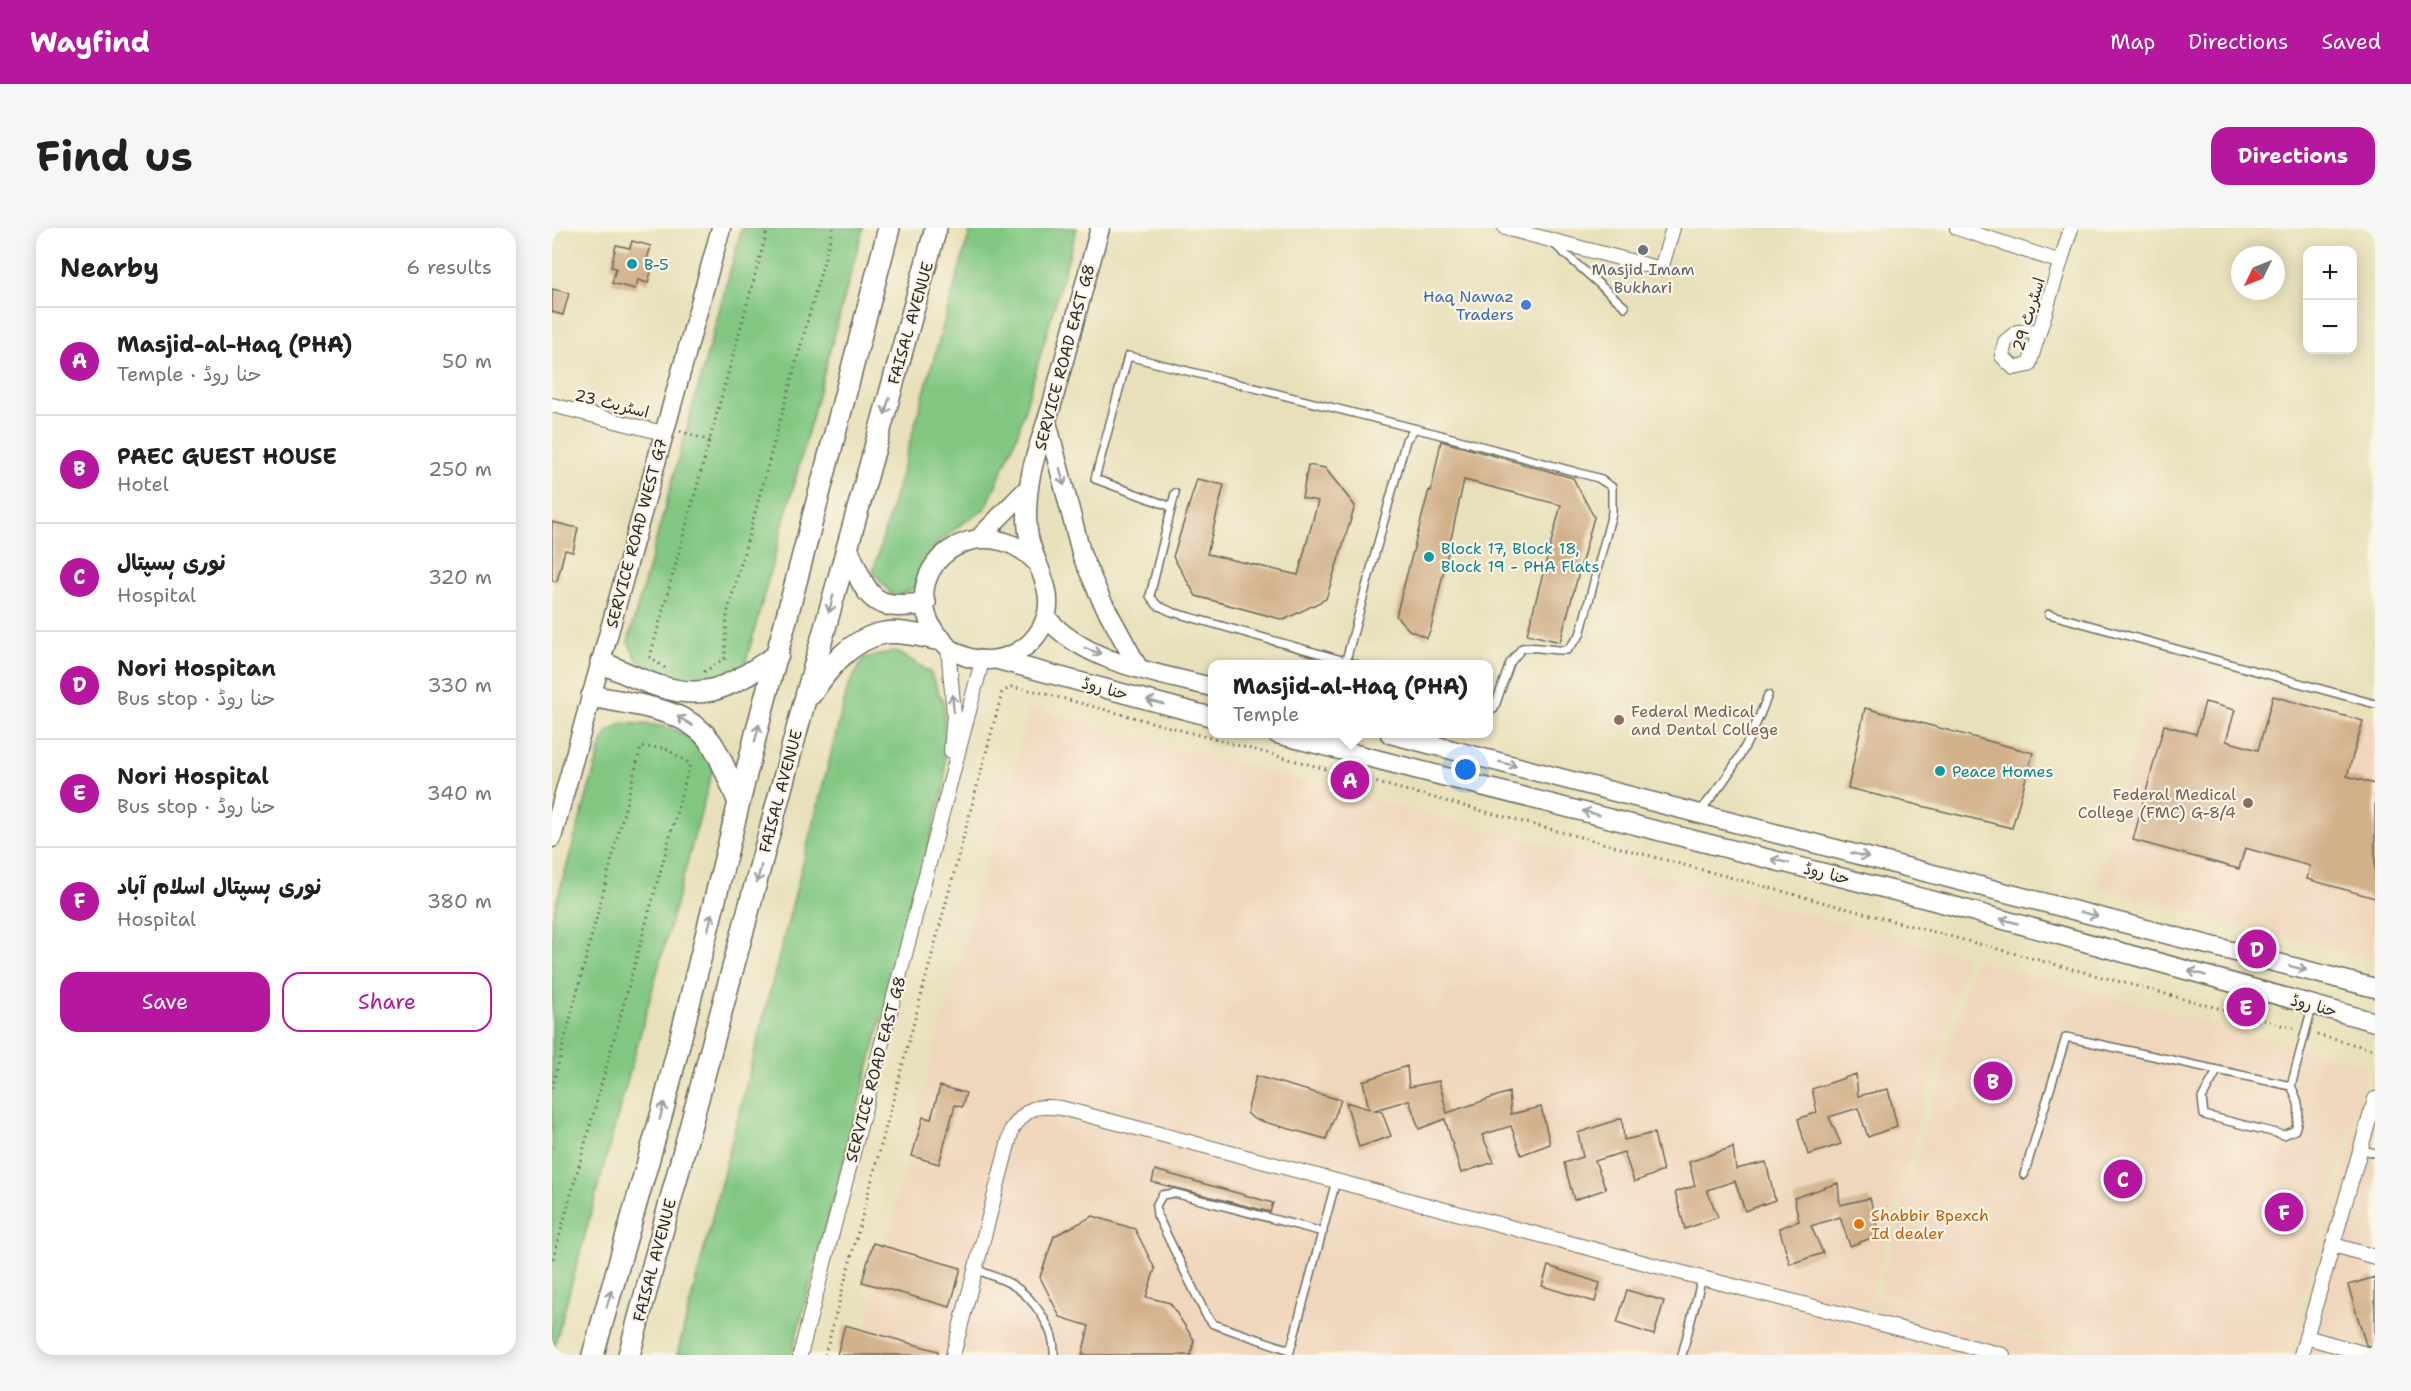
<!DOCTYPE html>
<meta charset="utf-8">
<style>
:root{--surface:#fff;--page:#f6f6f6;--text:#202124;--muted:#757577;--line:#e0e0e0;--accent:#b5179e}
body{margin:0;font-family:"Shantell Sans","Playpen Sans Arabic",sans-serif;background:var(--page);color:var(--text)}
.controls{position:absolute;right:18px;top:18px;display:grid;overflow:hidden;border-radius:12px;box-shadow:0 3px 15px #0003}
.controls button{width:54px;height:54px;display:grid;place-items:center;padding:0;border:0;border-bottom:2px solid var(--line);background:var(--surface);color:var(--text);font:30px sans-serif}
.compass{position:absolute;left:1679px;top:18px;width:54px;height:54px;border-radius:50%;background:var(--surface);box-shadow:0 3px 15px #0003;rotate:227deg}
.you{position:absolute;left:914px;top:542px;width:21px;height:21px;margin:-15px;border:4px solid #fff;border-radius:50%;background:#1a73e8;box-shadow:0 0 0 9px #1a73e833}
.badge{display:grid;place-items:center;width:39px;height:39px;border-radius:50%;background:var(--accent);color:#fff;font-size:20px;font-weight:700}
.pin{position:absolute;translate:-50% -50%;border:3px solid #fff;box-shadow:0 2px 6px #0006}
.popup{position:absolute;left:656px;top:432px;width:285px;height:78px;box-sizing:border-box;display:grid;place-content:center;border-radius:12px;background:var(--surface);filter:drop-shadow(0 2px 4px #0005);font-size:20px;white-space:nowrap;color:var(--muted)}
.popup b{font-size:22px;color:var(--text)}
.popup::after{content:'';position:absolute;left:50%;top:100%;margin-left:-12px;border:12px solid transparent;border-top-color:var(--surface)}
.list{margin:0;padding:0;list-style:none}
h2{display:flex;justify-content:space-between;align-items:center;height:78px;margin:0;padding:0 24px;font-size:26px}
h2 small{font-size:20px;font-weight:400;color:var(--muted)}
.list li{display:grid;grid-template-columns:39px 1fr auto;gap:18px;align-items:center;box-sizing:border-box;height:108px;padding:0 24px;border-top:2px solid var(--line)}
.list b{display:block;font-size:22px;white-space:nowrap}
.list p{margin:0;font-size:20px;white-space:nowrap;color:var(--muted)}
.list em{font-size:20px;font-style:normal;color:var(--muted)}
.actions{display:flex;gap:12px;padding:18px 24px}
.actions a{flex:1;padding:14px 0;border:2px solid var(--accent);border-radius:18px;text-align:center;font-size:21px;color:var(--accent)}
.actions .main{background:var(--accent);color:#fff}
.map{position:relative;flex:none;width:1823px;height:1127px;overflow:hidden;border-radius:18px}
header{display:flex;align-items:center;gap:36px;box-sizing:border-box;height:84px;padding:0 30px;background:var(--accent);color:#fff}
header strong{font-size:28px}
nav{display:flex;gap:33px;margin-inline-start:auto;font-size:21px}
.intro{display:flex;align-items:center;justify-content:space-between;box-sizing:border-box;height:144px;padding:0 36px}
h1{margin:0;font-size:42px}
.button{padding:15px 27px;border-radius:18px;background:var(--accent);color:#fff;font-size:21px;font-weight:700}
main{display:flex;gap:36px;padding:0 36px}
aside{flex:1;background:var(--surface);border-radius:18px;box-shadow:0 3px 15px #0003}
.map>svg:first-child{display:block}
.built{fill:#efd6bc}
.green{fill:#81c782;stroke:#567956;stroke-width:1.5}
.building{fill:#d1b08a}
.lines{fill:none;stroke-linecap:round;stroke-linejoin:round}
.lane-casing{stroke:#6d6a5d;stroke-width:10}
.street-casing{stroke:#6d6a5d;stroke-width:16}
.secondary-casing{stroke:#6d6a5d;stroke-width:21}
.primary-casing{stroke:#6d6a5d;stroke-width:24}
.path{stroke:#6d6a5d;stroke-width:3;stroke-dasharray:1.5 4.5;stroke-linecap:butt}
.lane{stroke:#fff;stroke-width:7}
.street{stroke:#fff;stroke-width:14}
.secondary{stroke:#fff;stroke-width:18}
.primary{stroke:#fff;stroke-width:21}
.oneway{stroke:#a0a0a0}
.worship-dot{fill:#6b7280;stroke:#fcf5e5;stroke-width:2}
.culture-dot{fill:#0f9aa8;stroke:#fcf5e5;stroke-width:2}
.shop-dot{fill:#3f7fe0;stroke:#fcf5e5;stroke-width:2}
.education-dot{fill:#8d6e63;stroke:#fcf5e5;stroke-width:2}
.food-dot{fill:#e8710a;stroke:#fcf5e5;stroke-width:2}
.labels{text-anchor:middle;stroke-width:4.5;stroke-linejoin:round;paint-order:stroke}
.culture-label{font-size:16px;fill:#0d838f;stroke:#fcf5e5;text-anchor:start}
.worship-label{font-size:16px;fill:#5b616d;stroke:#fcf5e5}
.shop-label{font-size:16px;fill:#366cbe;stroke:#fcf5e5;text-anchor:end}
.street-label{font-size:16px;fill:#2b2b2b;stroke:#fcf5e5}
.education-label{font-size:16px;fill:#785e54;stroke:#fcf5e5;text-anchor:start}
.food-label{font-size:16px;fill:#c56008;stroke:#fcf5e5;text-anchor:start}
</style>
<header>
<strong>Wayfind</strong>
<nav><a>Map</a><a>Directions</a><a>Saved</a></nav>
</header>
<div class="intro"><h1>Find us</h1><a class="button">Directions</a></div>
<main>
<aside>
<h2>Nearby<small>6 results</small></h2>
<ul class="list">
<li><span class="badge">A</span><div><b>Masjid-al-Haq (PHA)</b><p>Temple · حنا روڈ</p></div><em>50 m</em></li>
<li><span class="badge">B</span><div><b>PAEC GUEST HOUSE</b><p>Hotel</p></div><em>250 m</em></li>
<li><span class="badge">C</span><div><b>نوری ہسپتال</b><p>Hospital</p></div><em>320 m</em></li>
<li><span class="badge">D</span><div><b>Nori Hospitan</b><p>Bus stop · حنا روڈ</p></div><em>330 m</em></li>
<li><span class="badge">E</span><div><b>Nori Hospital</b><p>Bus stop · حنا روڈ</p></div><em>340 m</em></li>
<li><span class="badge">F</span><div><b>نوری ہسپتال اسلام آباد</b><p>Hospital</p></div><em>380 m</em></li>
</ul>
<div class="actions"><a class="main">Save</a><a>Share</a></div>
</aside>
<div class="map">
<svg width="1823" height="1127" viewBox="0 0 1823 1127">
<rect width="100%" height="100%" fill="#fcf5e5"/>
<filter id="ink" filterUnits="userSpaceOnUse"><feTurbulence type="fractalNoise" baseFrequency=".0167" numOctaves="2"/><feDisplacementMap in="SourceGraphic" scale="12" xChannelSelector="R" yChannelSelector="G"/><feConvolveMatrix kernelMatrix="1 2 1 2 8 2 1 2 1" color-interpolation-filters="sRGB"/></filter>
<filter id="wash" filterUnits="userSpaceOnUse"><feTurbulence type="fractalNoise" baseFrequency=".008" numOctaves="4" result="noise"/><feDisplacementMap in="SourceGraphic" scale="24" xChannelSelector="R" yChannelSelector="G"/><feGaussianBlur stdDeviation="1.35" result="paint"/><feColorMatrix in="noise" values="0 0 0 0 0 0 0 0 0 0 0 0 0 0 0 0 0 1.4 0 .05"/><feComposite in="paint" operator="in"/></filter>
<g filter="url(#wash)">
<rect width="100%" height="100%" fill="#e8e0ba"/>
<path class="built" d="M1606 433 1823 491V733L1546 659Z
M478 480 1413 729 1319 1066 1535 1127H307L370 868Z
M1422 732 1816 838 1733 1127H1553L1327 1064Z
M1822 839 1823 1127H1739Z"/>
<path class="green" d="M190 0H311L192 441 154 457 120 454 85 432 76 414Z
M419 0H525L465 208 434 280 405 299 378 324 363 360 342 369 321 344Z
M344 423 378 444 392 477 393 556 239 1127H125L296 459 312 430Z
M72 495C116 497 136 499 162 537L0 1127V689L51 512 57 503Z"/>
<g id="blocks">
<path class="building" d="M80 13 99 18 95 31 102 33 96 55 86 52 83 61 60 55 64 40 59 39 64 17 78 20Z
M0 61 17 65 11 87 0 84Z
M889 213 1021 250 1042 289 1008 414 975 406 1009 277 912 252 879 400 875 410 857 402 844 388 877 262 879 263Z
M756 237 773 240 803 278 774 371 732 392 644 368 621 329 645 251 672 257 655 326 746 347 766 273 750 270Z
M0 294 26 300 21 324 13 322 5 353H0Z
M1721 468 1811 493 1795 548 1823 556V670L1755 651 1758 638 1693 620 1687 641 1581 612 1612 497 1644 506 1653 474 1683 482 1674 513 1706 522Z
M1313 480 1481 525 1460 600 1296 560Z
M855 838 857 859 887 853 895 885 957 864 959 886 989 879 998 916 969 927 959 898 930 907 942 934 909 945 893 891 867 901 857 872 823 882 830 884 839 908 807 919 794 874 817 881 811 853Z
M1304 846 1306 868 1336 861 1345 898 1316 909 1306 880 1277 889 1289 916 1256 927 1246 891 1265 884 1260 861Z
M704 848 789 872 774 911 702 891 695 885Z
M388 858 414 865 410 879 403 877 387 936 360 928 371 889 379 891Z
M1070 890 1072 912 1102 905 1111 943 1082 954 1072 924 1043 933 1054 961 1022 972 1012 935 1031 929 1026 905Z
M1181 919 1184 941 1214 934 1223 972 1193 983 1183 953 1155 962 1166 989 1133 1001 1123 964 1143 958 1137 934Z
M603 942 721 975 718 984 600 954Z
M1286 955 1288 977 1318 970 1327 1007 1298 1018 1288 989 1259 998 1271 1025 1238 1036 1227 1000 1247 993 1242 970Z
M541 988 583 1001 603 1041 594 1069 618 1075 642 1112 639 1127H530L537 1098 508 1089 488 1049 502 1008Z
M321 1015 409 1040 398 1079 310 1054Z
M996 1038 1048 1055 1043 1074 990 1058Z
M1823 1049V1120L1814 1117 1796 1057Z
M1075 1062 1112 1073 1102 1107 1065 1095Z
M293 1097 386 1123V1127H285Z"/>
</g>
</g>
<g filter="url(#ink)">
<use href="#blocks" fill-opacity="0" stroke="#6d6a5d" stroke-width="1.5"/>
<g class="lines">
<defs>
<path id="lane" d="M1003 17 1073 79
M623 265 598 368 605 377 620 384 804 436
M620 279 543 251 576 128 885 206 1046 250 1060 259V285L1028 407 1015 422C999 423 985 418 970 420L958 435 942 481 936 479
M1497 386 1823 476
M793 436 854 212 862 202
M1148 583C1182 543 1197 516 1216 467
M1665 843 1650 870 1652 887 1732 907 1743 902C1749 884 1748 875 1739 858L1760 779
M1808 921 1823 925
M1472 947 1514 809 1739 858
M423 1041C435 1046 448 1050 459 1056 481 1069 504 1101 502 1127
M738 1122 661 1096 654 1087 605 987 604 978 610 967 622 965 771 1004
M737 1127 784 953
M1130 1127 1150 1050"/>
<path id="street" d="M953 0 1109 41 1121 0
M1405 0 1509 34
M1485 103 1465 104 1453 114 1450 128 1462 140 1477 137 1519 0
M0 177 111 205
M396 419 402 486 399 523
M1782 1017 1823 1029
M1754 1109 1818 1127
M248 1127 430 433
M401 1127 460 901C476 879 482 877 509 880L1150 1050 1451 1127
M1749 1127 1823 871"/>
<path id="secondary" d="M495 194 530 328 549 371 587 441
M427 310 477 259
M485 335C430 276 344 336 381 401 407 447 475 440 493 392 504 362 483 338 477 309 474 295 475 274 477 259 480 232 492 203 500 176 516 117 532 59 548 0
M494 389C533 435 604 445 660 459
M446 432 660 489
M725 506 1394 676 1823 794
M838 506 1823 760
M0 610 169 0"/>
<path id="primary" d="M295 320C315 366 317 385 373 375
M49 434C82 449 124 471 160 462 184 456 205 440 226 427
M259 466C276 440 300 410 333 405 350 402 372 409 389 412
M40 468C80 477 138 479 162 519 172 536 179 556 187 575
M41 1127 111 881 206 498 337 0
M77 1127 251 479 384 0"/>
</defs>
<use href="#lane" class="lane-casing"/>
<use href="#street" class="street-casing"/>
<use href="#secondary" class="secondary-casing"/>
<use href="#primary" class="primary-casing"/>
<path class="path" d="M128 203 158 213
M113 440 98 429 216 0
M152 444 173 430 175 386 281 0
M1765 807 1823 822
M0 860 89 519 113 520 138 536 0 1035
M273 1127 450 465 459 459 483 463 1744 801"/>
<use href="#lane" class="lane"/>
<use href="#street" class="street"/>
<use href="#secondary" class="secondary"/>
<use href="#primary" class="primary"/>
</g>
<defs><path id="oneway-shaft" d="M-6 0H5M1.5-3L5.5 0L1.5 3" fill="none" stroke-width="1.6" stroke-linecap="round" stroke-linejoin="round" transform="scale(1.5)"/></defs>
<g class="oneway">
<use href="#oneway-shaft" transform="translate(335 178) rotate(106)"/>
<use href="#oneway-shaft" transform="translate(510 249) rotate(76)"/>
<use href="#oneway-shaft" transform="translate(279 376) rotate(105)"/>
<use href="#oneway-shaft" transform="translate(541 423) rotate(21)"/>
<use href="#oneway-shaft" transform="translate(603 474) rotate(-165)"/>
<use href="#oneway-shaft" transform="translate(401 475) rotate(-95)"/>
<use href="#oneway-shaft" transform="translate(133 493) rotate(-149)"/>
<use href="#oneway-shaft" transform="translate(205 505) rotate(-76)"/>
<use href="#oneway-shaft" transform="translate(956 536) rotate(14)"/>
<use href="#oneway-shaft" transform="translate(1039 585) rotate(-166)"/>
<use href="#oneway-shaft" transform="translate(1308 627) rotate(14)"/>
<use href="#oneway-shaft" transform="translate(1228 633) rotate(-166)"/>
<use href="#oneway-shaft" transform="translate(207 646) rotate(105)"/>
<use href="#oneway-shaft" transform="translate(1537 686) rotate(14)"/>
<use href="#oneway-shaft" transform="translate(1457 693) rotate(-164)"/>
<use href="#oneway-shaft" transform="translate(158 694) rotate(-76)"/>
<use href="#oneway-shaft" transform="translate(1746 740) rotate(14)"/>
<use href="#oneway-shaft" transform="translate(1645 745) rotate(-164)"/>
<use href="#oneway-shaft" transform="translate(110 883) rotate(-75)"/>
<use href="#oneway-shaft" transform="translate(57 1071) rotate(-74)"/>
</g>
</g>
<circle class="worship-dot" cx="1091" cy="22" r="6"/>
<g class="culture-dot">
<circle cx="80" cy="36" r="6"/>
<circle cx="877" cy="329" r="6"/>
<circle cx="1388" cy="543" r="6"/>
</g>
<circle class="shop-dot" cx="974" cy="77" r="6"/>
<g class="education-dot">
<circle cx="1067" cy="492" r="6"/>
<circle cx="1696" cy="575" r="6"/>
</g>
<circle class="food-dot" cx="1307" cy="996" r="6"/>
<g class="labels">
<g class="culture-label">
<text x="92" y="42">B-5</text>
<text x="889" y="326">Block 17, Block 18,<tspan x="889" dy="18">Block 19 - PHA Flats</tspan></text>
<text x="1400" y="549">Peace Homes</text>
</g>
<g class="worship-label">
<text x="1091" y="47">Masjid Imam<tspan x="1091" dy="18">Bukhari</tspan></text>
</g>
<g class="shop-label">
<text x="962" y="74">Haq Nawaz<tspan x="962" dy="18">Traders</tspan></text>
</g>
<g class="street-label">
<text transform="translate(1476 86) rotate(-73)" y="6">اسٹریٹ 29</text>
<text transform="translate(358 95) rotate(-74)" y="6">FAISAL AVENUE</text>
<text transform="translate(512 129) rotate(-75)" y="6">SERVICE ROAD EAST G8</text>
<text transform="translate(60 175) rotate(14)" y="6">اسٹریٹ 23</text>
<text transform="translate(84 305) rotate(-75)" y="6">SERVICE ROAD WEST G7</text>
<text transform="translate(553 460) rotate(15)" y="6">حنا روڈ</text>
<text transform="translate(228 563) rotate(-75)" y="6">FAISAL AVENUE</text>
<text transform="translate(1275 645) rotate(14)" y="6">حنا روڈ</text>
<text transform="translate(1762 777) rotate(15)" y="6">حنا روڈ</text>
<text transform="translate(323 841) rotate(-75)" y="6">SERVICE ROAD EAST G8</text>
<text transform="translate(102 1032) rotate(-75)" y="6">FAISAL AVENUE</text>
</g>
<g class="education-label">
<text x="1079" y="489">Federal Medical<tspan x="1079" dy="18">and Dental College</tspan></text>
<text x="1684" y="572" text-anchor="end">Federal Medical<tspan x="1684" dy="18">College (FMC) G-8/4</tspan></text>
</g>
<g class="food-label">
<text x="1319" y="993">Shabbir Bpexch<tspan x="1319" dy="18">Id dealer</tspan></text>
</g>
</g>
</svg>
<div class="controls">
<button>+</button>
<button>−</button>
</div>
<svg class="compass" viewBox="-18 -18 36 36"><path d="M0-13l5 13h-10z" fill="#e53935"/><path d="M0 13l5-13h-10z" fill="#757577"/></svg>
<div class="you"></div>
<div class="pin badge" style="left:798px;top:552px">A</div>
<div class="popup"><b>Masjid-al-Haq (PHA)</b>Temple</div>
<div class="pin badge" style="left:1441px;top:853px">B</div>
<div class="pin badge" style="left:1571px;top:951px">C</div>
<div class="pin badge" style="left:1705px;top:721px">D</div>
<div class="pin badge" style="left:1694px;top:779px">E</div>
<div class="pin badge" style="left:1732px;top:984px">F</div>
</div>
</main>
